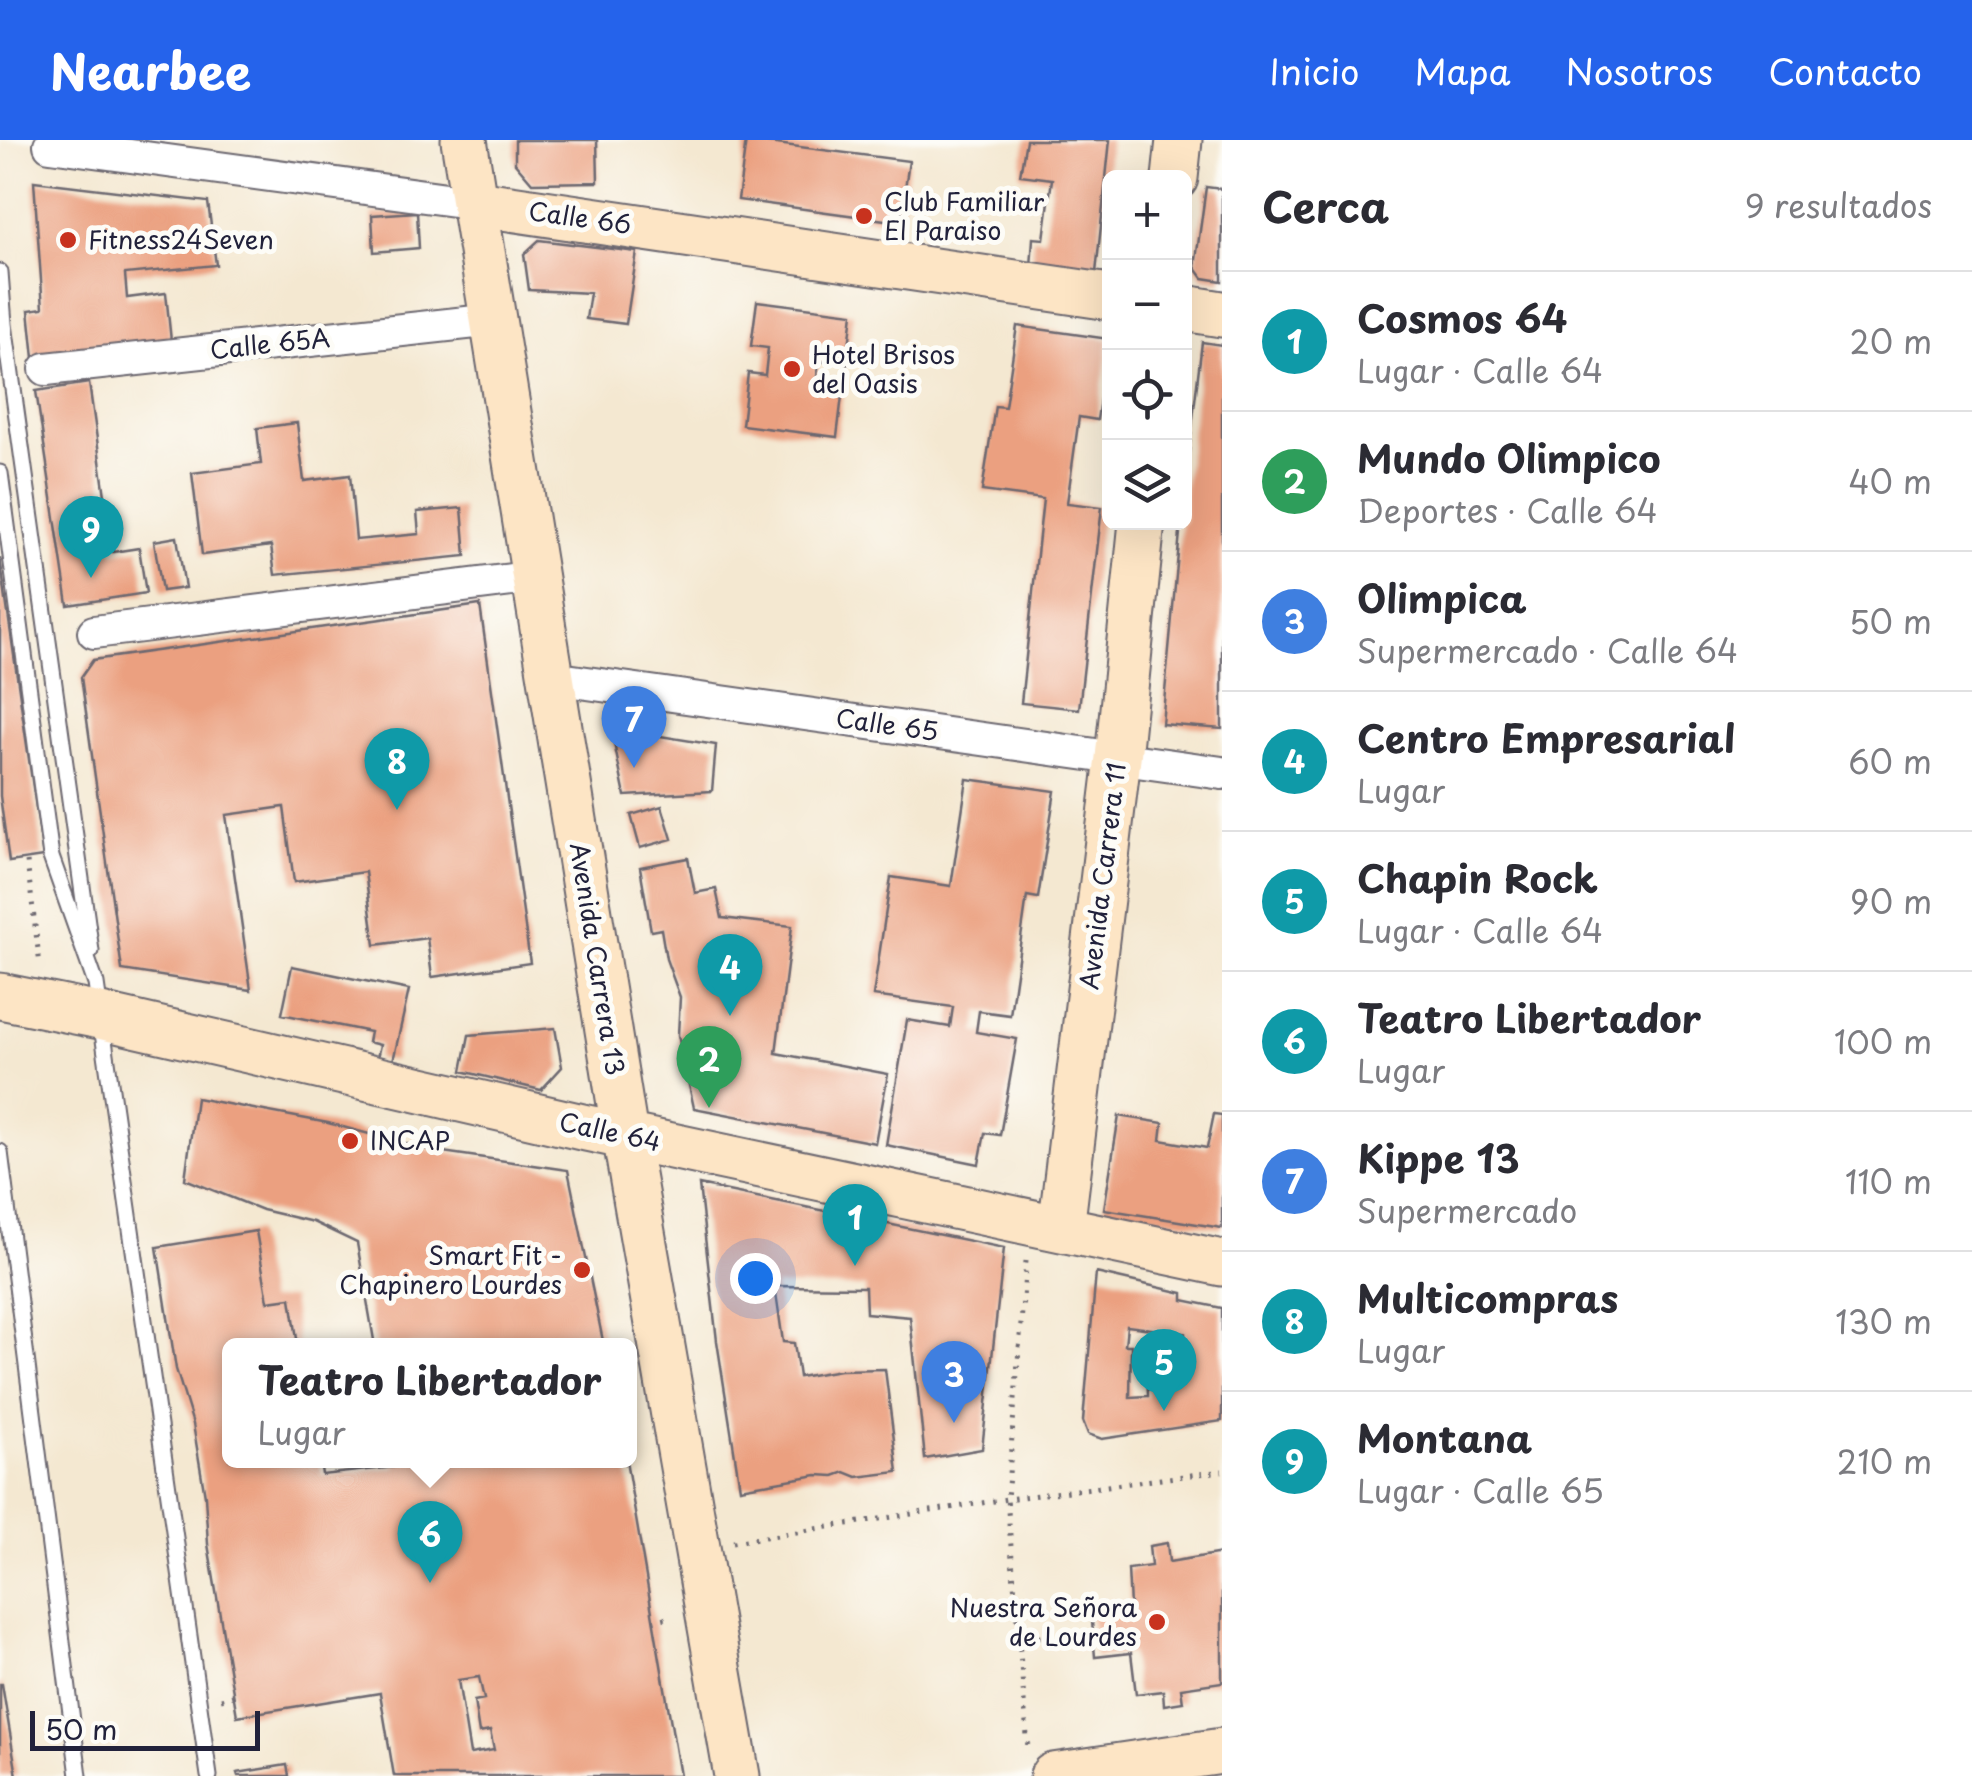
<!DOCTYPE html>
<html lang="es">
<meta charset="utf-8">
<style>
:root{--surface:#fff;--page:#f7f7f7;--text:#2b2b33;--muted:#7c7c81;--line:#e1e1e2;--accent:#2563eb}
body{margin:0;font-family:"Playpen Sans",sans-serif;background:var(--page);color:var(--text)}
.controls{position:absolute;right:30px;top:30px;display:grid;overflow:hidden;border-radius:15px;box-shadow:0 10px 40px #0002}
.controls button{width:90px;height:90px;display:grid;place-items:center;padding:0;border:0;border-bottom:2px solid var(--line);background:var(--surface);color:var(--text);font:50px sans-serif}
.scale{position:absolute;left:30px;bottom:25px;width:230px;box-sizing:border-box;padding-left:10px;border:5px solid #22223b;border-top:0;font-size:28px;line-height:35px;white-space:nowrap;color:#22223b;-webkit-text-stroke:8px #fdfcf7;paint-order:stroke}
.you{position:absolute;left:755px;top:1138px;width:35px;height:35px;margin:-25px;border:8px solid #fff;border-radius:50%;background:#1a73e8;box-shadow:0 0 0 15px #1a73e833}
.badge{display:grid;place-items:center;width:65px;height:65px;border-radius:50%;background:var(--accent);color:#fff;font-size:32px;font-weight:700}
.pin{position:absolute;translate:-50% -82px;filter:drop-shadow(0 2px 5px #0008)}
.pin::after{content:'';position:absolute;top:52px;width:35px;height:30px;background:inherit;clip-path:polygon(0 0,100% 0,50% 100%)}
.popup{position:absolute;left:222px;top:1198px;width:415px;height:130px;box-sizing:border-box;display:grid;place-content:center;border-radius:15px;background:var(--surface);filter:drop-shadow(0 2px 8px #0005);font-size:32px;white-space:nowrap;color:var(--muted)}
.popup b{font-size:38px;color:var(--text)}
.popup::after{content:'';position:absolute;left:50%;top:100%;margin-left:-20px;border:20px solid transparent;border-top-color:var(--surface)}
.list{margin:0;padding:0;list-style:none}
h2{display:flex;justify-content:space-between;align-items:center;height:130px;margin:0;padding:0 40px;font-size:42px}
h2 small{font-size:32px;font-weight:400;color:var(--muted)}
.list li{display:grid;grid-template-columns:65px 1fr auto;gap:30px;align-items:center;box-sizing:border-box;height:140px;padding:0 40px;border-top:2px solid var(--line)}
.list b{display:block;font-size:38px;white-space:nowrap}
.list p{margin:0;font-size:32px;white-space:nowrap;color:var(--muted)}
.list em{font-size:32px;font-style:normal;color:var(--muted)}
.icon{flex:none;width:55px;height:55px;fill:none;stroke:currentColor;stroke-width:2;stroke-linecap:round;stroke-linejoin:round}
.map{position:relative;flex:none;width:1222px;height:1636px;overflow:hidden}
header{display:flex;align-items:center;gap:60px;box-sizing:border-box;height:140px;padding:0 50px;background:var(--accent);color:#fff}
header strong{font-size:48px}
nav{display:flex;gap:55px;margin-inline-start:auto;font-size:35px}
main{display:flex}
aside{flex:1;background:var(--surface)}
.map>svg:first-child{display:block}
.building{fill:#eba080;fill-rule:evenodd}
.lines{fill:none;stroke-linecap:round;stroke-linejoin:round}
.lane-casing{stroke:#6c6770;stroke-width:19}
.street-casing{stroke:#6c6770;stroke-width:36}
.secondary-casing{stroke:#6c6770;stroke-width:49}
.path{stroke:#6c6770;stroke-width:5;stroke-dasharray:2.5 8;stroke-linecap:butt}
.lane{stroke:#fff;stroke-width:15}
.street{stroke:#fff;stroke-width:32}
.secondary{stroke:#fde5c5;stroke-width:45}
.poi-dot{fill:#c8321e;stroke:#fdfcf7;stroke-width:4}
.labels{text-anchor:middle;stroke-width:10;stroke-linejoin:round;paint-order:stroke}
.poi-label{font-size:25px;fill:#22223b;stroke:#fdfcf7;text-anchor:start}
.street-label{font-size:25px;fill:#22223b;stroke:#fdfcf7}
</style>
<header>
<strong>Nearbee</strong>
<nav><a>Inicio</a><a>Mapa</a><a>Nosotros</a><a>Contacto</a></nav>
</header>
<main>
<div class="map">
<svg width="1222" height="1636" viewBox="0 0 1222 1636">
<rect width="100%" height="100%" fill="#fdfcf7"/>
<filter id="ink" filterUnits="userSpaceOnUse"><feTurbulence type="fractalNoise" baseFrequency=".01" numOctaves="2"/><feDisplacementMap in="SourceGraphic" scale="20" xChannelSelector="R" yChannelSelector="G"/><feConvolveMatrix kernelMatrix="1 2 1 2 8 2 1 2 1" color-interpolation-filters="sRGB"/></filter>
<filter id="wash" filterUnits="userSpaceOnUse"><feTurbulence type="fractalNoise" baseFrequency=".0048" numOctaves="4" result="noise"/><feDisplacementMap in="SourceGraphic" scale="40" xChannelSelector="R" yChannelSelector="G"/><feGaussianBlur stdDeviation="2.25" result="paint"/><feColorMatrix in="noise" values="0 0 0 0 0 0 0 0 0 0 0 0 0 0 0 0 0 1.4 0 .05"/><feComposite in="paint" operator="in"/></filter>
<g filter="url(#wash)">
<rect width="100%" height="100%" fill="#f4e8d1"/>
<g id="blocks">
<path class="building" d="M515 0H597L598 42 532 43 515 23Z
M746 0 909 21 900 82 738 60Z
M1026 0H1110L1096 133 1031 127 1033 98 1044 99 1052 39 1020 35Z
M34 41 208 62 216 125 125 134 127 158 166 153 171 201 34 218 29 170 43 168Z
M1206 47 1222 49V141L1203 138 1195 127Z
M417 72 419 108 374 112 372 75Z
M539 100 637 112 626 184 586 179 590 153 529 150 524 114Z
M757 161 853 173 847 224 819 221 816 244 843 248 837 297 742 285 748 233 765 235 768 208 751 206Z
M1017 186 1109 199 1097 280 1079 277 1067 363 1102 367 1079 569 1021 563 1043 359 982 351 995 266 1005 267Z
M1202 202 1222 205V589L1162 584 1181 382H1184V353Z
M89 243 113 412 139 408 146 453 68 465 36 251Z
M297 283 304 341 350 335 356 400 419 394 417 372 462 368 466 416 275 435 271 406 202 415 192 333 261 324 257 288Z
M177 397 185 448 162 451 154 401Z
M0 418 43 717 9 722 0 656Z
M480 465 530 823 432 837 427 798 375 805 365 732 294 742 284 667 226 675 251 850 122 830 81 537 93 520Z
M623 590 716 605 712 651 625 656 614 603Z
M967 639 1055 651 1038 758 1027 756 1010 875 979 871 976 892 1017 899 1000 995 985 993 979 1024 886 1005 907 880 950 887 953 867 873 856 891 737 951 746Z
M662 666 672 699 640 708 631 675Z
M688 718 695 753 716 749 722 778 792 786 776 913 888 934 875 1003 694 968 678 895 680 857 666 819 661 789 651 791 640 727Z
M292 826 409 850 393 921 377 918 380 905 368 902 370 892 282 874Z
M555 888 562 927 541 950 462 931 469 895Z
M196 958 328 983 429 1010 568 1030 604 1206H375L357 1103 313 1082 262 1070 185 1039Z
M1214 974 1222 975V1088L1104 1069 1119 976 1163 983 1161 1000 1207 1008Z
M699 1045 1004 1108 982 1309 925 1319 910 1177 866 1173 865 1147 775 1146 783 1202 794 1203 799 1237 840 1230 885 1229 898 1332 857 1337 845 1332 834 1336 817 1335 740 1348 717 1201Z
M256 1091 268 1161 291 1158 298 1206H230V1320H320L322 1335 396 1327 395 1320H626L680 1636H394L380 1553 237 1576 208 1404 205 1356 193 1284 176 1229 157 1107ZM479 1537 484 1559 474 1561 479 1593 490 1591 494 1610 470 1614 458 1540Z
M1096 1133 1183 1153V1160L1222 1168V1281L1102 1299 1088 1294 1083 1281ZM1127 1186 1185 1193 1187 1223 1147 1229 1148 1256 1130 1257 1131 1205H1125Z
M1167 1403 1169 1422 1222 1413V1542L1181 1548 1183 1562 1164 1565 1163 1551 1136 1554 1131 1513 1095 1517 1091 1470 1130 1466 1128 1429 1151 1426 1149 1406Z
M0 1544H2L17 1636H0Z
M287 1625 289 1636H238L237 1633Z"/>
</g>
</g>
<g filter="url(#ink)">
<use href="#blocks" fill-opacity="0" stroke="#6c6770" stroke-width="2.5"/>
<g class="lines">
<defs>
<path id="lane" d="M0 132 4 184 91 811
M0 333 51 717 96 844 209 1636
M0 1012 79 1636"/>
<path id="street" d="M50 5 476 63
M46 229 494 180
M94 492 536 437
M552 538 1222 633"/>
<path id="secondary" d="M464 0 625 995 737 1636
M1175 38 1179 0
M476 63 1110 157
M1184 168 1222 174
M0 856 100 876 582 987 1222 1123
M1061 1089 1118 618 1142 382
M1053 1636 1222 1611"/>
</defs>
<use href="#lane" class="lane-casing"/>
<use href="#street" class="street-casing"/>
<use href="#secondary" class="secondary-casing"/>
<path class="path" d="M27 722 40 825
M1026 1121 1007 1359 1028 1608
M733 1402 1007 1359 1222 1331
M653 1481 670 1477
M1017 1499 1052 1496
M221 1559 233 1556"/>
<use href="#lane" class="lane"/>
<use href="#street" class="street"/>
<use href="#secondary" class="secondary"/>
</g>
</g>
<g class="poi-dot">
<circle cx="864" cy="76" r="10"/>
<circle cx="68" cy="100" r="10"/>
<circle cx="792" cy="229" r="10"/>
<circle cx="350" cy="1001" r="10"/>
<circle cx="582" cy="1130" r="10"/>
<circle cx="1157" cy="1482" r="10"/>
</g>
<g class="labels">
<g class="poi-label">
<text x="884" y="71">Club Familiar<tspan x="884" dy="29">El Paraiso</tspan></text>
<text x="88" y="109">Fitness24Seven</text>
<text x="812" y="224">Hotel Brisos<tspan x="812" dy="29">del Oasis</tspan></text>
<text x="370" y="1010">INCAP</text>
<text x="562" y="1125" text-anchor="end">Smart Fit -<tspan x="562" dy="29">Chapinero Lourdes</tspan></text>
<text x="1137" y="1477" text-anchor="end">Nuestra Señora<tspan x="1137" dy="29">de Lourdes</tspan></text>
</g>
<g class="street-label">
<text transform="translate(580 78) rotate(8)" y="9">Calle 66</text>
<text transform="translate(270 204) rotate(-6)" y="9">Calle 65A</text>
<text transform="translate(887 585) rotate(8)" y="9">Calle 65</text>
<text transform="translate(1103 736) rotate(-83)" y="9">Avenida Carrera 11</text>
<text transform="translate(597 819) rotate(81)" y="9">Avenida Carrera 13</text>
<text transform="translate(610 992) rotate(12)" y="9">Calle 64</text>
</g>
</g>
</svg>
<div class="controls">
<button>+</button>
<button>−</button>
<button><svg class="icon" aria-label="locate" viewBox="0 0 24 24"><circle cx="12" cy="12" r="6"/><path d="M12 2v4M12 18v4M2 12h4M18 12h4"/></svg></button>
<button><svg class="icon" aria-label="layers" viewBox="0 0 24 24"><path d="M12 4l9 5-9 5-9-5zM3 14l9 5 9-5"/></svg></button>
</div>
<div class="scale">50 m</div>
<div class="you"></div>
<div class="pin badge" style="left:855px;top:1126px;background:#0f9aa8">1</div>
<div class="pin badge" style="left:709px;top:968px;background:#2e9e5b">2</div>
<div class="pin badge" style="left:954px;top:1283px;background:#3f7fe0">3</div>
<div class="pin badge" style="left:730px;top:876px;background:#0f9aa8">4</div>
<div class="pin badge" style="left:1164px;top:1271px;background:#0f9aa8">5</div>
<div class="pin badge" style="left:430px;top:1443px;background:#0f9aa8">6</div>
<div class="popup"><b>Teatro Libertador</b>Lugar</div>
<div class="pin badge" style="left:634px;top:628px;background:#3f7fe0">7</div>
<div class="pin badge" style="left:397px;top:670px;background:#0f9aa8">8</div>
<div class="pin badge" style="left:91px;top:438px;background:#0f9aa8">9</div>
</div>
<aside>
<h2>Cerca<small>9 resultados</small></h2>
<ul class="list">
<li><span class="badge" style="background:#0f9aa8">1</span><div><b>Cosmos 64</b><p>Lugar · Calle 64</p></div><em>20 m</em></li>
<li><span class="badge" style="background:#2e9e5b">2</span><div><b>Mundo Olimpico</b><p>Deportes · Calle 64</p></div><em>40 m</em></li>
<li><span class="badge" style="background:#3f7fe0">3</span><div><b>Olimpica</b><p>Supermercado · Calle 64</p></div><em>50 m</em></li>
<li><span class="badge" style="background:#0f9aa8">4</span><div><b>Centro Empresarial</b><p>Lugar</p></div><em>60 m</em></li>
<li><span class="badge" style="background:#0f9aa8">5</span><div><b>Chapin Rock</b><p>Lugar · Calle 64</p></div><em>90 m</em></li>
<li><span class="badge" style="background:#0f9aa8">6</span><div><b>Teatro Libertador</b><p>Lugar</p></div><em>100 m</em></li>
<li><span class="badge" style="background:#3f7fe0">7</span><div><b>Kippe 13</b><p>Supermercado</p></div><em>110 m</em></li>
<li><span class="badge" style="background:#0f9aa8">8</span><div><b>Multicompras</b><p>Lugar</p></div><em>130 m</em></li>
<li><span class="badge" style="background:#0f9aa8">9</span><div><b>Montana</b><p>Lugar · Calle 65</p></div><em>210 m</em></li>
</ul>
</aside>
</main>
